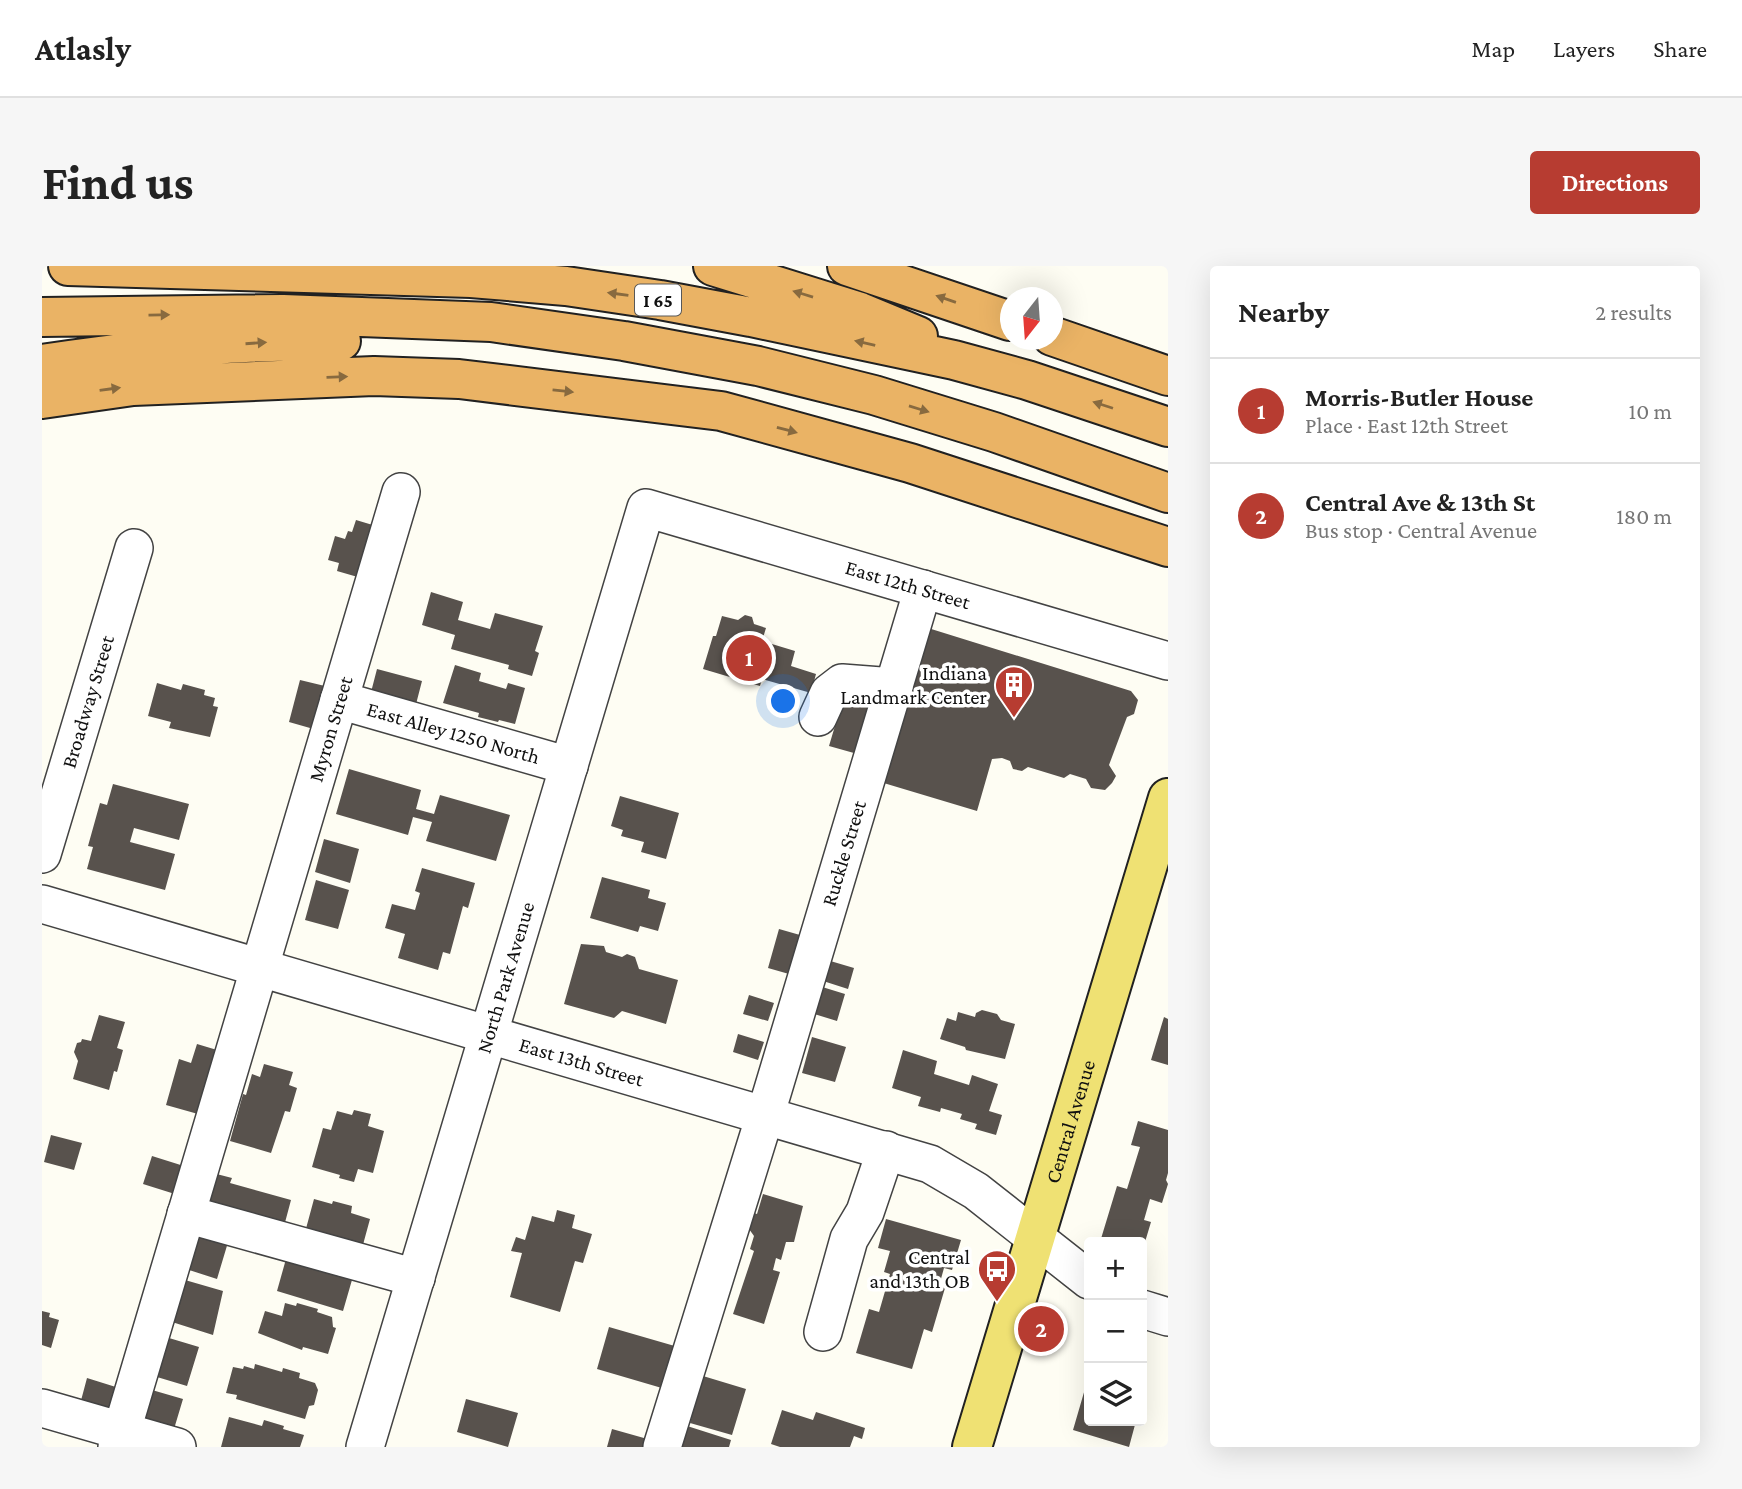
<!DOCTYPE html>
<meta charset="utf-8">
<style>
:root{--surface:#fff;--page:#f6f6f6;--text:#222;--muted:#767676;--line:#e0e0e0;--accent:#b73c31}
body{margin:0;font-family:"Crimson Pro",serif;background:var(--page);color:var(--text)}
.controls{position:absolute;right:21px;bottom:21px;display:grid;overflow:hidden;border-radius:7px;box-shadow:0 7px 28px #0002}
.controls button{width:63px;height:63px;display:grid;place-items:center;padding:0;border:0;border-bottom:2px solid var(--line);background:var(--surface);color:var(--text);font:35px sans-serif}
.compass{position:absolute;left:958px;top:21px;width:63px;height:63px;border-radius:50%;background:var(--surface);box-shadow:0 7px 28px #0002;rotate:197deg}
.you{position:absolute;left:742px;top:436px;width:24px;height:24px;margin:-18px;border:5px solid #fff;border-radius:50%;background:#1a73e8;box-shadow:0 0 0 10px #1a73e833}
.badge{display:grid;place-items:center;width:46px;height:46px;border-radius:50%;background:var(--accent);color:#fff;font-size:23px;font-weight:700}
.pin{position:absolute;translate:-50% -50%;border:4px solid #fff;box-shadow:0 2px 7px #0006}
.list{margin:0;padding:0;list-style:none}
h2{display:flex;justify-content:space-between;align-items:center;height:91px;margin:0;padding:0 28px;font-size:30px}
h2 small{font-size:23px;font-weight:400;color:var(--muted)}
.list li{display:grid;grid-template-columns:46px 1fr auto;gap:21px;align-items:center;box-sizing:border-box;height:105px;padding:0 28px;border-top:2px solid var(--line)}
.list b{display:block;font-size:26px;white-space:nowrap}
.list p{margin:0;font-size:23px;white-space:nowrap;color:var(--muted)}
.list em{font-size:23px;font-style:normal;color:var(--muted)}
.icon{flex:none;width:38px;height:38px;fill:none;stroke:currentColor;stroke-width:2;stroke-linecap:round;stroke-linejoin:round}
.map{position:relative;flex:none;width:1126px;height:1181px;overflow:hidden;border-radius:7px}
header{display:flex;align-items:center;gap:42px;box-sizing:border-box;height:98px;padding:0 35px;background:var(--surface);border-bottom:2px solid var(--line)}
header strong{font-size:33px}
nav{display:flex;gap:38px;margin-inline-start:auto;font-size:24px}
.intro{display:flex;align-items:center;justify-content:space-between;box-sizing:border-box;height:168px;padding:0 42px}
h1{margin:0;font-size:49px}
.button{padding:18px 32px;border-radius:7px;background:var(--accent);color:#fff;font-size:24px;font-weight:700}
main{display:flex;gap:42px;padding:0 42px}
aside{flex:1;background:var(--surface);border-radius:7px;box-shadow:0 7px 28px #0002}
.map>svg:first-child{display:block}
.building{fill:#58524d}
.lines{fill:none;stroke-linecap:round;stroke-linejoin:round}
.minor-casing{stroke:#434343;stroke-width:40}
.major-casing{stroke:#212121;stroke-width:42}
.highway-casing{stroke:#212121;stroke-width:42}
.minor{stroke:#fff;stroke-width:37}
.major{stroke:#efe173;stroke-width:38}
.highway{stroke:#eab365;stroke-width:38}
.oneway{fill:#886a3f}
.labels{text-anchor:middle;stroke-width:7;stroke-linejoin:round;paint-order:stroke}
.shield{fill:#fff;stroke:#585858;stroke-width:2}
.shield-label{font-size:19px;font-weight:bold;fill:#101010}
.street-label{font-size:21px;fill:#101010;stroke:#fff}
.poi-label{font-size:21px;fill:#101010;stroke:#fff;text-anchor:end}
</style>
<header>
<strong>Atlasly</strong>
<nav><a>Map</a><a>Layers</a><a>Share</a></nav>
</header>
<div class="intro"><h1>Find us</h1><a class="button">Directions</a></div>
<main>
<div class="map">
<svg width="1126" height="1181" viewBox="0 0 1126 1181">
<rect width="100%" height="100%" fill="#fefdf3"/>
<path class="building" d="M314 254 334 260 326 314 295 305 297 297 286 294 293 270 303 273 306 265 310 266Z
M389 326 421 336 416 354 448 363 453 347 501 360 493 385 497 387 490 410 466 403 467 399 409 383 413 369 380 359Z
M703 349 710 351 712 358 724 362 720 375 753 385 749 400 774 408 769 427 720 413 718 420 661 403 671 370H674L680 350 696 354Z
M886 362 1089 425 1096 434 1092 448 1085 451 1067 499 1074 510 1070 517 1063 524 1049 522 1044 513 1028 508 1022 512 986 501 980 505 971 503 968 495 960 492 950 493 935 545 835 515Z
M413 399 439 407 437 415 464 423 466 417 483 422 473 458 457 454 456 456 436 451 437 447 401 437Z
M335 403 380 415 373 442 328 430Z
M258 414 287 421 275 464 247 456Z
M115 417 139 424 141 418 163 424 162 429 173 432 171 440 176 441 168 471 127 462 129 456 106 450Z
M801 433 833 443 819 489 787 480Z
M307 503 379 524 374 543 392 548 398 529 468 549 454 595 384 575 390 556 371 551 366 569 294 548Z
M71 518 147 538 137 574 92 562 88 576 133 588 123 624 45 603 51 581 46 580 58 537 65 539Z
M578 530 637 547 624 593 599 586 602 576 579 570 581 564 569 560Z
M282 573 317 583 308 617 273 606Z
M380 602 433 617 426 642 421 640 408 688 401 686 396 704 356 692 363 668 343 662 350 638 373 644 378 627 373 625Z
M560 611 608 624 606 632 624 637 616 665 598 660 596 666 548 652Z
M274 614 307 624 296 663 263 654Z
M737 663 765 671 754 710 726 702Z
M539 678 562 680 564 686 580 691 585 688 593 691 597 703 636 714 624 758 580 745 572 752 522 738Z
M785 694 812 702 806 723 778 714Z
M777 720 803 728 795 755 769 747Z
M707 729 732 737 726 755 701 748Z
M940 744 955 748 959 754 973 758 963 793 924 784 923 781 898 773 905 752 914 755 916 746 933 751 934 747Z
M57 749 83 756 75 782 81 784 75 806 72 805 67 824 31 813 36 795 32 786 35 777 39 776 40 773 49 775Z
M1122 751 1126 753V799L1109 794Z
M696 768 722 776 716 794 691 786Z
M770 771 804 781 793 816 760 807Z
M155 778 175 784 156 848 124 839 137 793 149 797Z
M861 784 895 795 892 808 927 819 930 809 956 818 947 845 960 849 954 869 933 863 935 858 918 853 920 848 899 842 898 846 876 840 879 831 850 822Z
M222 798 251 806 247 819 255 822 248 846 243 845 229 887 188 875 201 828 204 829 210 808 218 811Z
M312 844 329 848 326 860 342 865 331 907 316 903 312 916 297 912 298 909 270 901 281 862 289 864 295 845 310 849Z
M1096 855 1126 864V907L1124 914 1126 918 1120 937 1108 933 1102 954 1109 956 1100 986V976H1058L1075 920 1085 923 1098 881 1089 879Z
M9 869 40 877 32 904 2 896Z
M110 890 145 901 136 929 101 918Z
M163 905 190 912 188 917 249 934 241 964 154 941Z
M721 928 761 940 752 976H744L739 994 734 992 731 1004 738 1006 722 1058 691 1048 712 985 708 983 712 970 707 963 712 947 715 948Z
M272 933 290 938 291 935 310 940 309 947 328 953 319 986 262 970Z
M515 944 533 949 530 962 550 968 541 997 533 995 518 1046 468 1031 480 987 469 985 474 971 483 974 490 950 512 956Z
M844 953 919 974 910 1004 902 1002 897 1020 903 1022 890 1066 882 1063 870 1103 814 1087 827 1043 837 1046 848 1008 842 1006 848 985 836 982Z
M155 963 187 973 175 1013 144 1003Z
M244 993 312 1007 301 1045 235 1025Z
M143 1014 181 1025 171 1069 130 1056Z
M243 1037 254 1040 255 1037 276 1043 275 1046 290 1051 291 1061 294 1062 286 1088 261 1081 260 1084 216 1067 223 1045 240 1050Z
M0 1045 8 1047 7 1051 17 1054 9 1082 0 1079Z
M567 1061 643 1083 630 1125 555 1103Z
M127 1072 157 1081 145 1120 115 1111Z
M213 1098 240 1106 241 1102 258 1107 257 1112 273 1117 276 1124 272 1139 267 1140 263 1153 194 1133 195 1129 184 1127 191 1101 201 1103 202 1100 212 1103Z
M661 1110 704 1123 690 1169 648 1157Z
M45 1112 77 1122 69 1151 37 1142Z
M1045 1116H1047V1155H1094L1087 1181 1031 1164Z
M110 1124 141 1133 129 1173 99 1164Z
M424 1133 476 1147 466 1181 415 1166Z
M740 1144 771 1154 774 1146 823 1162 820 1173 812 1170 808 1181H738L729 1178Z
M187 1151 220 1160 222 1154 242 1160 241 1163 262 1169 258 1181H179Z
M642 1159 689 1174 687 1181H635Z
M570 1163 609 1174 607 1181H565Z"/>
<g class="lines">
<defs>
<g id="minor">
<path id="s1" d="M297 434 527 500"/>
<path d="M776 451 787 427 800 417 852 421"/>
<path id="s2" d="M0 588 92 282"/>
<path id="s3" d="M0 638 888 898 934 925 1047 1014"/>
<path d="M144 948 374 1012"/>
<path d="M1100 1043 1126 1051"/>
<path d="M781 1066 807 973 823 946 844 884"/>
<path d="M0 1142 135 1181"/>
<path id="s4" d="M75 1181 359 226"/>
<path id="s5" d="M323 1181 604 242 1126 395"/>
<path id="s6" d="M620 1181 730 827 881 323"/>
</g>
<g id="major">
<path id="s7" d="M930 1181 1126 532"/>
</g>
<path id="highway" d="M26 0 429 12 524 20 618 34 709 51 912 94 985 114 1126 161
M671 0 818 46 876 70
M805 0 968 55
M0 51 241 48 449 56 582 75 716 100 832 129 952 166 1126 227
M1010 70 1126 110
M0 98C98 83 199 74 299 75
M0 133 91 120 332 110 417 113 679 145 868 197 1126 281"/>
</defs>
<use href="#minor" class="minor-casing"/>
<use href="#major" class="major-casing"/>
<use href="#highway" class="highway-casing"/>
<use href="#minor" class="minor"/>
<use href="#major" class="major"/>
<use href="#highway" class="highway"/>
</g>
<defs><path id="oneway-solid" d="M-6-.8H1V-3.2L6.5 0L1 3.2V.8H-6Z" transform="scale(1.75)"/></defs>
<g class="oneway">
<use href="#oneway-solid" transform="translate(576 28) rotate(-172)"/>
<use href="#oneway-solid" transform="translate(761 28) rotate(-163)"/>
<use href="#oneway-solid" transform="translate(904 33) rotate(-161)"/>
<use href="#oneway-solid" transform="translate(117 49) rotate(-1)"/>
<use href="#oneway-solid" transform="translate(214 77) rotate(-4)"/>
<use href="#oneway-solid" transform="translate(823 77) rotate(-167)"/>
<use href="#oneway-solid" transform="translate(295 111) rotate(-2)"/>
<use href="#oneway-solid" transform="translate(68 123) rotate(-8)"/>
<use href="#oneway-solid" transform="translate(521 125) rotate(6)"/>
<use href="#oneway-solid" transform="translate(1061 139) rotate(-162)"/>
<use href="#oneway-solid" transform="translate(877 143) rotate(17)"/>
<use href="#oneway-solid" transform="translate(745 164) rotate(15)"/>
</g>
<defs>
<symbol id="building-pin" viewBox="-11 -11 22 30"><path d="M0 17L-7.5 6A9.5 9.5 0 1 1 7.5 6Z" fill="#b73c31" stroke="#fff"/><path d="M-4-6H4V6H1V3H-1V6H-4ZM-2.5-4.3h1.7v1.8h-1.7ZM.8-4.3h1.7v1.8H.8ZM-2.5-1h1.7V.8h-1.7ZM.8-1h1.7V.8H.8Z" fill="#fff"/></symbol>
<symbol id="bus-pin" viewBox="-11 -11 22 30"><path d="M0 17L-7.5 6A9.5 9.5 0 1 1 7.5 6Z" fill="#b73c31" stroke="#fff"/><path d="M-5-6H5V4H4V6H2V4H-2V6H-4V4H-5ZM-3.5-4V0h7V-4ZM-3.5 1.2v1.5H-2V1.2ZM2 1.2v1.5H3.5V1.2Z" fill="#fff"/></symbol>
</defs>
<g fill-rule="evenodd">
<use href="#building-pin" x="950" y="397" width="44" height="60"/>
<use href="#bus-pin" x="933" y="981" width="44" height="60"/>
</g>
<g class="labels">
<rect class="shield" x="593" y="18.5" width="46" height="31" rx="5"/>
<g class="shield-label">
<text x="616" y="41">I 65</text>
</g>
<g class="street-label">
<text dy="7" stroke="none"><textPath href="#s5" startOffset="1253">East 12th Street</textPath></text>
<text dy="7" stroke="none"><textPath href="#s2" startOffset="159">Broadway Street</textPath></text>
<text dy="7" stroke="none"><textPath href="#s4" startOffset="749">Myron Street</textPath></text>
<text dy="7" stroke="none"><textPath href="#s1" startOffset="119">East Alley 1250 North</textPath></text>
<text dy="7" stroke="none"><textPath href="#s6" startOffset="621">Ruckle Street</textPath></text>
<text dy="7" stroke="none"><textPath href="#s5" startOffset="490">North Park Avenue</textPath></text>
<text dy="7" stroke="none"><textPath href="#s3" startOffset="562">East 13th Street</textPath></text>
<text dy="7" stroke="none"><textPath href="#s7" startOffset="340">Central Avenue</textPath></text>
</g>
<g class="poi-label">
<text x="945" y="414">Indiana<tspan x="945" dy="24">Landmark Center</tspan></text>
<text x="928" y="998">Central<tspan x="928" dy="24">and 13th OB</tspan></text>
</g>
</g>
</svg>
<div class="controls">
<button>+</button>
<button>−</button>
<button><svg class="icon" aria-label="layers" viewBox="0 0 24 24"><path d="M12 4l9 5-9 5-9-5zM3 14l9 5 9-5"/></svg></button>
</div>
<svg class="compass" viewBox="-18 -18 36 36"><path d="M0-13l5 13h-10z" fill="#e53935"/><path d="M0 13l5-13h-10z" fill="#767676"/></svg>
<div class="you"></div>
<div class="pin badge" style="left:707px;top:392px">1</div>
<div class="pin badge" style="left:999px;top:1063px">2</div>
</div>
<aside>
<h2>Nearby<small>2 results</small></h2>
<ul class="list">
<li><span class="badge">1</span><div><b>Morris-Butler House</b><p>Place · East 12th Street</p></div><em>10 m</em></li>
<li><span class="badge">2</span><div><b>Central Ave &amp; 13th St</b><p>Bus stop · Central Avenue</p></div><em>180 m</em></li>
</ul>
</aside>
</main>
